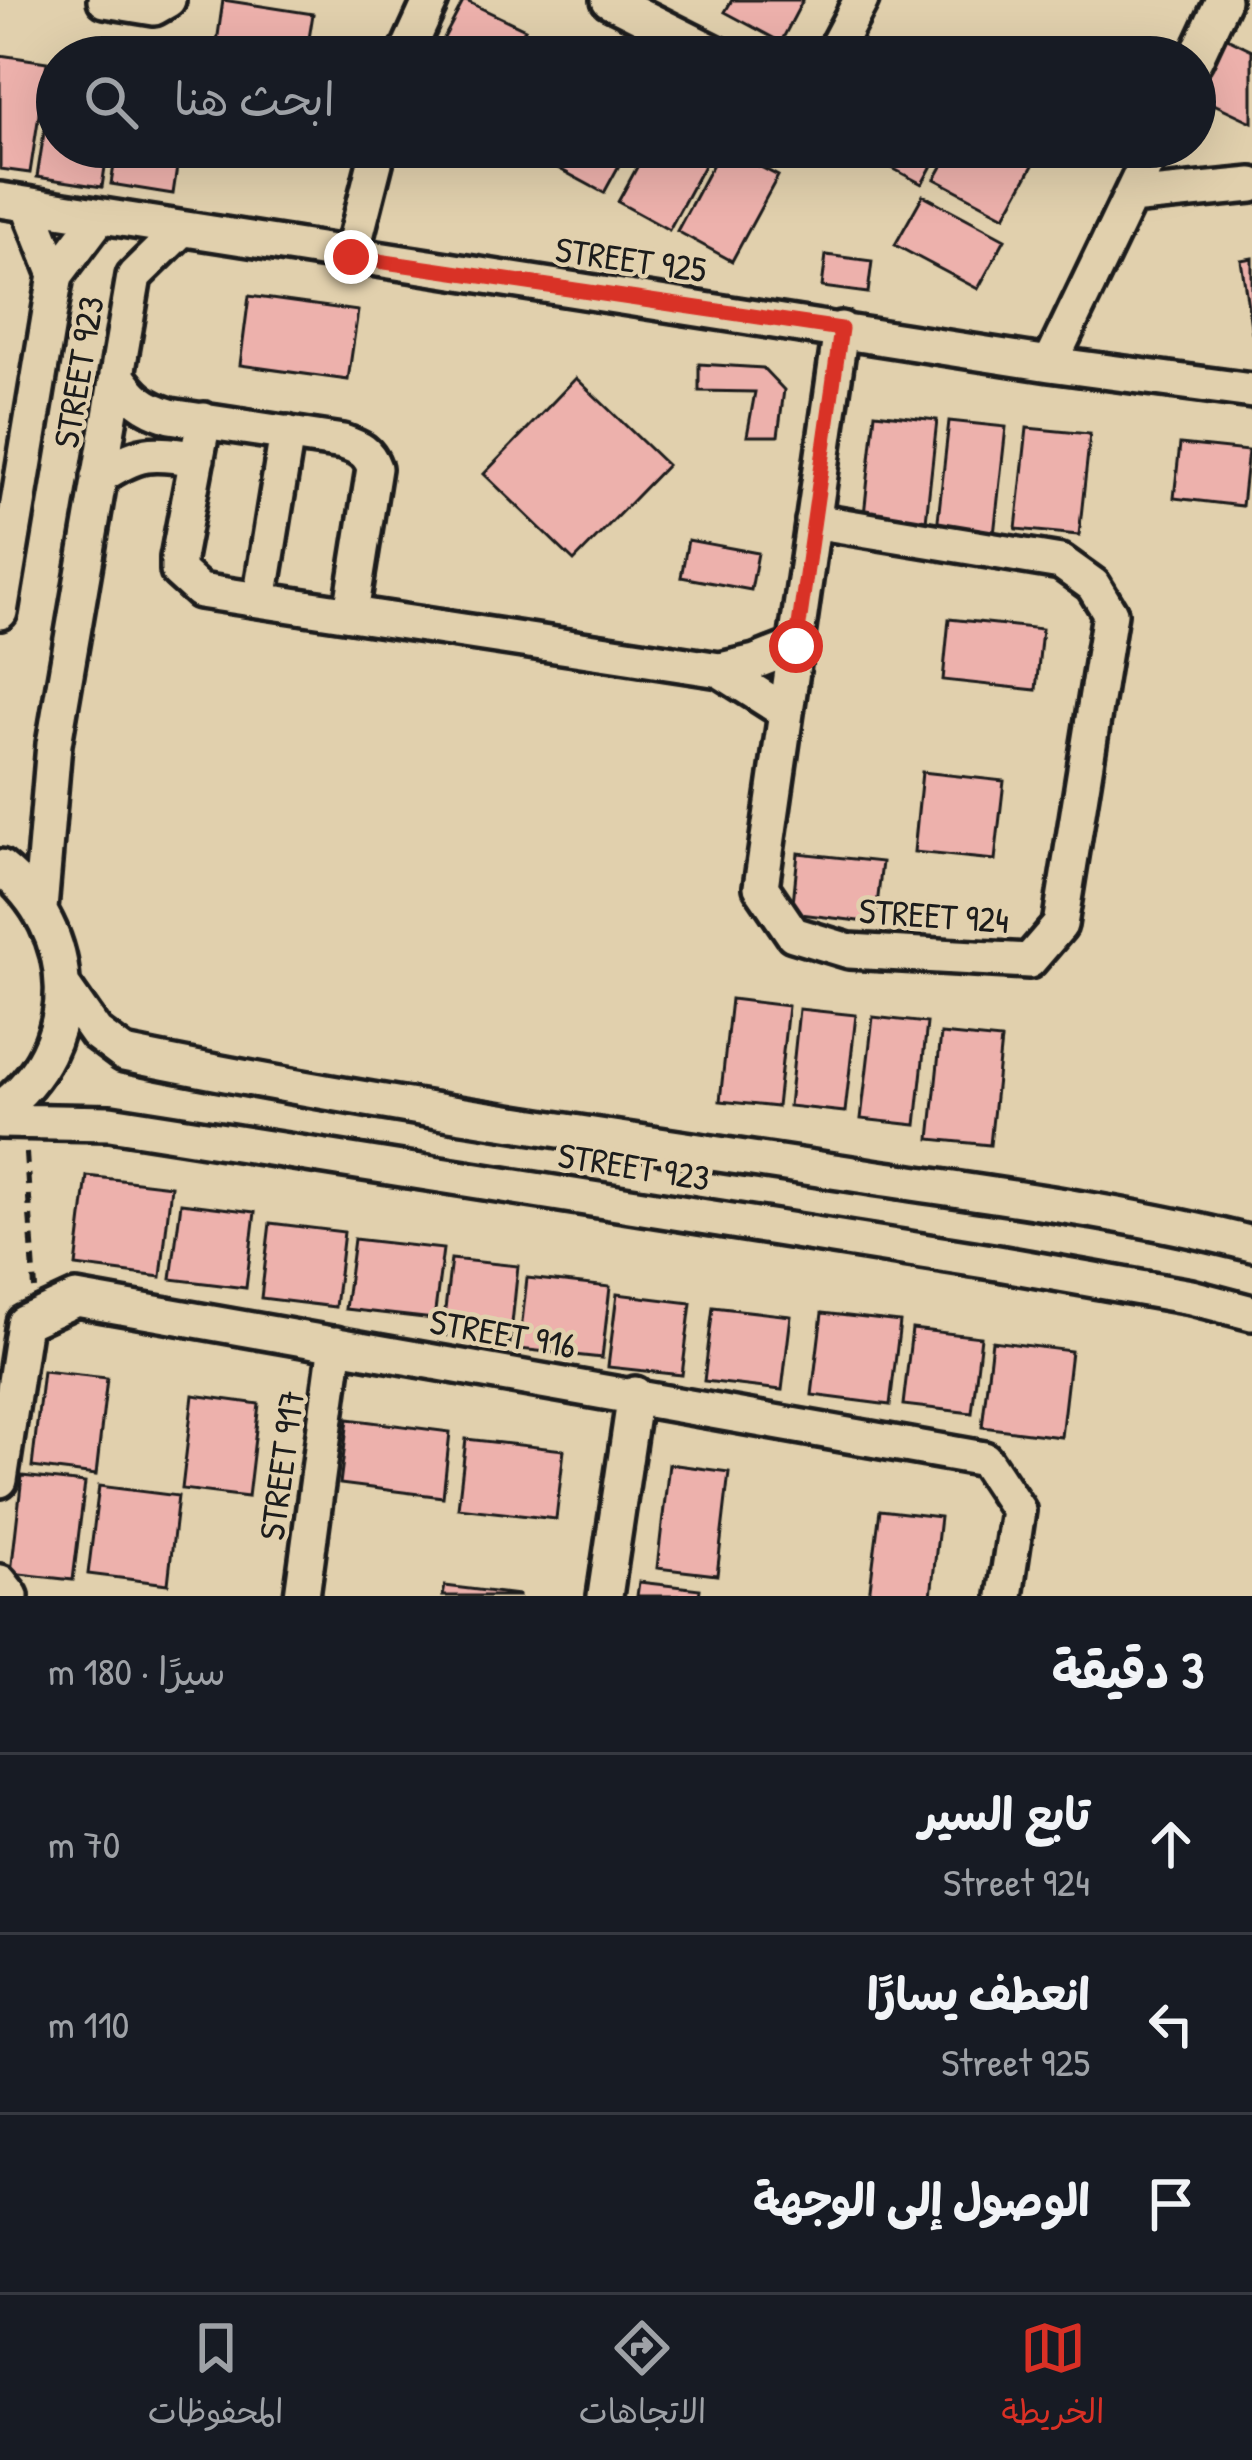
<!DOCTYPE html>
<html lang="ar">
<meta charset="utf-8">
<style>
:root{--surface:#171b24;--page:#242831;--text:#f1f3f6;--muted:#9ea1a6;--line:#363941;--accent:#d93025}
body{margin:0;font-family:"Patrick Hand","Playpen Sans Arabic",sans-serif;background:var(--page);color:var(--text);direction:rtl}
.stop{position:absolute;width:36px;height:36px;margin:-27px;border:9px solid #d93025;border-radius:50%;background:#fff}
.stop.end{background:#d93025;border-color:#fff;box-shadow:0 3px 12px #0008}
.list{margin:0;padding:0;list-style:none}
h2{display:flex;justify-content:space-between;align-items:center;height:156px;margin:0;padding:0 48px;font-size:51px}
h2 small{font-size:39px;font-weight:400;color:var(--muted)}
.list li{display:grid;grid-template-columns:78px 1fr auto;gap:36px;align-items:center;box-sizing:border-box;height:180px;padding:0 48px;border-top:3px solid var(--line)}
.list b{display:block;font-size:45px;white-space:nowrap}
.list p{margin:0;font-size:39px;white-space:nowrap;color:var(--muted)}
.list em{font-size:39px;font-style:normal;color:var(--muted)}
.icon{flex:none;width:66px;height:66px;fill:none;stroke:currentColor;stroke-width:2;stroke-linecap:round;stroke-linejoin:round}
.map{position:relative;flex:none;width:1252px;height:1596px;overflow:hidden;direction:ltr}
.search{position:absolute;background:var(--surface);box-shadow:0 12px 48px #0002;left:36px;right:36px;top:36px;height:132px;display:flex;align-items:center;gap:30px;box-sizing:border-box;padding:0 42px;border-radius:66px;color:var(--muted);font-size:45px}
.sheet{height:696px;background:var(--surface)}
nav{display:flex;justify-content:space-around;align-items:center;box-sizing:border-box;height:168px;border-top:3px solid var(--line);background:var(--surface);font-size:33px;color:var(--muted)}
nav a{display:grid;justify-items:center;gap:6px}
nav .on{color:var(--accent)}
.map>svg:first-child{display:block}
.building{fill:#edb1ac;stroke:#1c1c1c;stroke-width:3}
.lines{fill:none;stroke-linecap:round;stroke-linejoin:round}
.minor-casing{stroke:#1c1c1c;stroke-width:42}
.path{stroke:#1c1c1c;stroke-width:6;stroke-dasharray:12 9;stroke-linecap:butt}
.minor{stroke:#e1d0ad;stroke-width:33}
.route{stroke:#d93025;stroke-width:15}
.labels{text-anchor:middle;stroke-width:9;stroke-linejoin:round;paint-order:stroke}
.street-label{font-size:36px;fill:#1c1c1c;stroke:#e1d0ad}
</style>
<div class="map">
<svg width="1252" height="1596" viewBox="0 0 1252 1596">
<rect width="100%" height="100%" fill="#e1d0ad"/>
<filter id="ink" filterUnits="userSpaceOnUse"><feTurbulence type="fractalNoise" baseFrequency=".00833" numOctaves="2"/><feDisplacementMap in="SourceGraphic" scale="24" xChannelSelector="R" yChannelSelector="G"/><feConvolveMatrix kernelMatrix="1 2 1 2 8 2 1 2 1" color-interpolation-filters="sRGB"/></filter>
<g filter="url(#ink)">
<path class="building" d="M223 0 313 14 306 57H215Z
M464 0 525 29 510 57H434Z
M732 0H803L781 42 725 12Z
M1225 37 1252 50V122L1197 96Z
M530 45 553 57H524Z
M1006 46 1027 57H1000Z
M0 55 47 62 30 173 0 169Z
M55 63 57 147H108L102 187 37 177Z
M117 147H180L173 194 111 184Z
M507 147H545L537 163Z
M552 147H629L604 193 545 161Z
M648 147H714L669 230 618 202Z
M722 147 778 176 732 261 677 231Z
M853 147H942L922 184Z
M953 147H1017L1037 158 1005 216 935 179Z
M923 195 1005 239 978 289 895 245Z
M826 255 872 261 868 293 822 287Z
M1252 258V333L1241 260Z
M249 296 358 311 348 380 240 365Z
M699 364 763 368 784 390 778 436H747L755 392 699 391Z
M576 378 667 465 574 561 484 474Z
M875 413 937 420 926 521 864 515Z
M949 421 1006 427 994 535 937 529Z
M1027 428 1090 434 1079 535 1016 529Z
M1180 444 1248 451 1242 506 1174 498Z
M688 540 758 553 751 590 681 577Z
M949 619 1042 629 1036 690 943 680Z
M922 772 1004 781 995 860 914 852Z
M798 853 882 862 875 923 792 913Z
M731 999 788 1006 777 1107 720 1101Z
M799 1009 856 1015 845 1112 789 1106Z
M873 1017 927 1023 916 1125 861 1119Z
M941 1034 1001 1040 990 1145 930 1139Z
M87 1176 171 1186 161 1277 76 1266Z
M181 1203 255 1212 246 1288 171 1279Z
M270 1223 344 1232 335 1307 261 1298Z
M354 1239 443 1249 434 1319 345 1309Z
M451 1259 518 1266 510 1343 442 1335Z
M527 1278 610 1287 602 1358 519 1349Z
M617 1294 691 1303 682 1375 608 1367Z
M713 1307 791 1316 782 1390 704 1381Z
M822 1313 900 1322 890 1405 812 1395Z
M912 1329 981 1337 972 1413 903 1405Z
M992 1341 1071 1351 1061 1437 982 1427Z
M43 1371 107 1378 96 1475 32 1467Z
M193 1395 259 1404 248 1497 182 1489Z
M348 1419 450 1432 443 1497 340 1484Z
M466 1439 564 1450 556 1519 458 1508Z
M669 1464 729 1472 717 1575 657 1568Z
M22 1476 85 1483 73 1580 11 1573Z
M99 1486 178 1496 168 1584 88 1574Z
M880 1510 940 1517 931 1596H869Z
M639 1582 700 1589 699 1596H637Z
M445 1586 519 1595V1596H443Z"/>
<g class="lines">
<defs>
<path id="minor" d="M105 0 154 8 168 0
M609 0 723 57
M405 57 431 0
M831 57 861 0
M1195 60 1223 0
M1130 197 1252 185
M0 200 1050 364 1252 391
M351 257 379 147
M56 275 99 218
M1050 364 1154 147
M117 375C132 398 144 408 170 416L343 442C360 448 368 451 374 468L351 613
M204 420 178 558V571L200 591 720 670 786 712
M99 477C139 451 151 451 197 459
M813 521 1061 562 1093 585 1110 613 1060 925 1029 961 849 951 793 934 761 887 841 329
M260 600 287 433
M0 612 56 275 28 205
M720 670 755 662 796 646
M0 867C81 931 85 1046 0 1109
M40 909 54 744 134 276 180 231
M63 986 96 1033 124 1054C367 1104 614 1138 859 1175 990 1195 1123 1211 1252 1244
M0 1121 110 1123 998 1263 1191 1297 1252 1313
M0 1480 24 1323 76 1299 984 1459 1018 1510 1005 1596
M0 1582 11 1596
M302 1596 336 1344
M605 1596 635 1394"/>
</defs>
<use href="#minor" class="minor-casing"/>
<path class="path" d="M26 1153 35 1289"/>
<use href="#minor" class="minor"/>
</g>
</g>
<g class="lines" filter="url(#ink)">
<path class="route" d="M351 257 841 329 796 646"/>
</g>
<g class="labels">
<g class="street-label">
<text transform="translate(631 259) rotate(8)" y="13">STREET 925</text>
<text transform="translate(78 372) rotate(-80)" y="13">STREET 923</text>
<text transform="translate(934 915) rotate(4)" y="13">STREET 924</text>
<text transform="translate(634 1166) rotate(9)" y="13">STREET 923</text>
<text transform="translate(503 1333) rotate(10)" y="13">STREET 916</text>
<text transform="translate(281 1465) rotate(-82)" y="13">STREET 917</text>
</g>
</g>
</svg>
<div class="stop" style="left:796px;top:646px"></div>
<div class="stop end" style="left:351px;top:257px"></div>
<div class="search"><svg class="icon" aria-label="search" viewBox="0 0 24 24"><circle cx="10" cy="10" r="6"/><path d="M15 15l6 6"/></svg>ابحث هنا</div>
</div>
<section class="sheet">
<h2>3 دقيقة<small>سيرًا · 180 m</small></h2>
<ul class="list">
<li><svg class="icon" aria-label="ahead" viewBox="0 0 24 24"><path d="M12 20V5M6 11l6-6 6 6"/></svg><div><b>تابع السير</b><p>Street 924</p></div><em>70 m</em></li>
<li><svg class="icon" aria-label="left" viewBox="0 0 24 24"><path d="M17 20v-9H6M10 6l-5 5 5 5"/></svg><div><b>انعطف يسارًا</b><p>Street 925</p></div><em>110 m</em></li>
<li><svg class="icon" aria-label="arrive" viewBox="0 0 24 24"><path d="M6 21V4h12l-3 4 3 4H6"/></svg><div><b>الوصول إلى الوجهة</b></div></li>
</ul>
</section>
<nav>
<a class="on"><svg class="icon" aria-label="map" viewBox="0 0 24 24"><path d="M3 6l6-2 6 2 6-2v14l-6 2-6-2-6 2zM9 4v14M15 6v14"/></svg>الخريطة</a>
<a><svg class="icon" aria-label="directions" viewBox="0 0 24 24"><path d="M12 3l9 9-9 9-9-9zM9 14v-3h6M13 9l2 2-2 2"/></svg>الاتجاهات</a>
<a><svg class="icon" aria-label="saved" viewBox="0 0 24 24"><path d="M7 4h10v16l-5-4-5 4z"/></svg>المحفوظات</a>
</nav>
